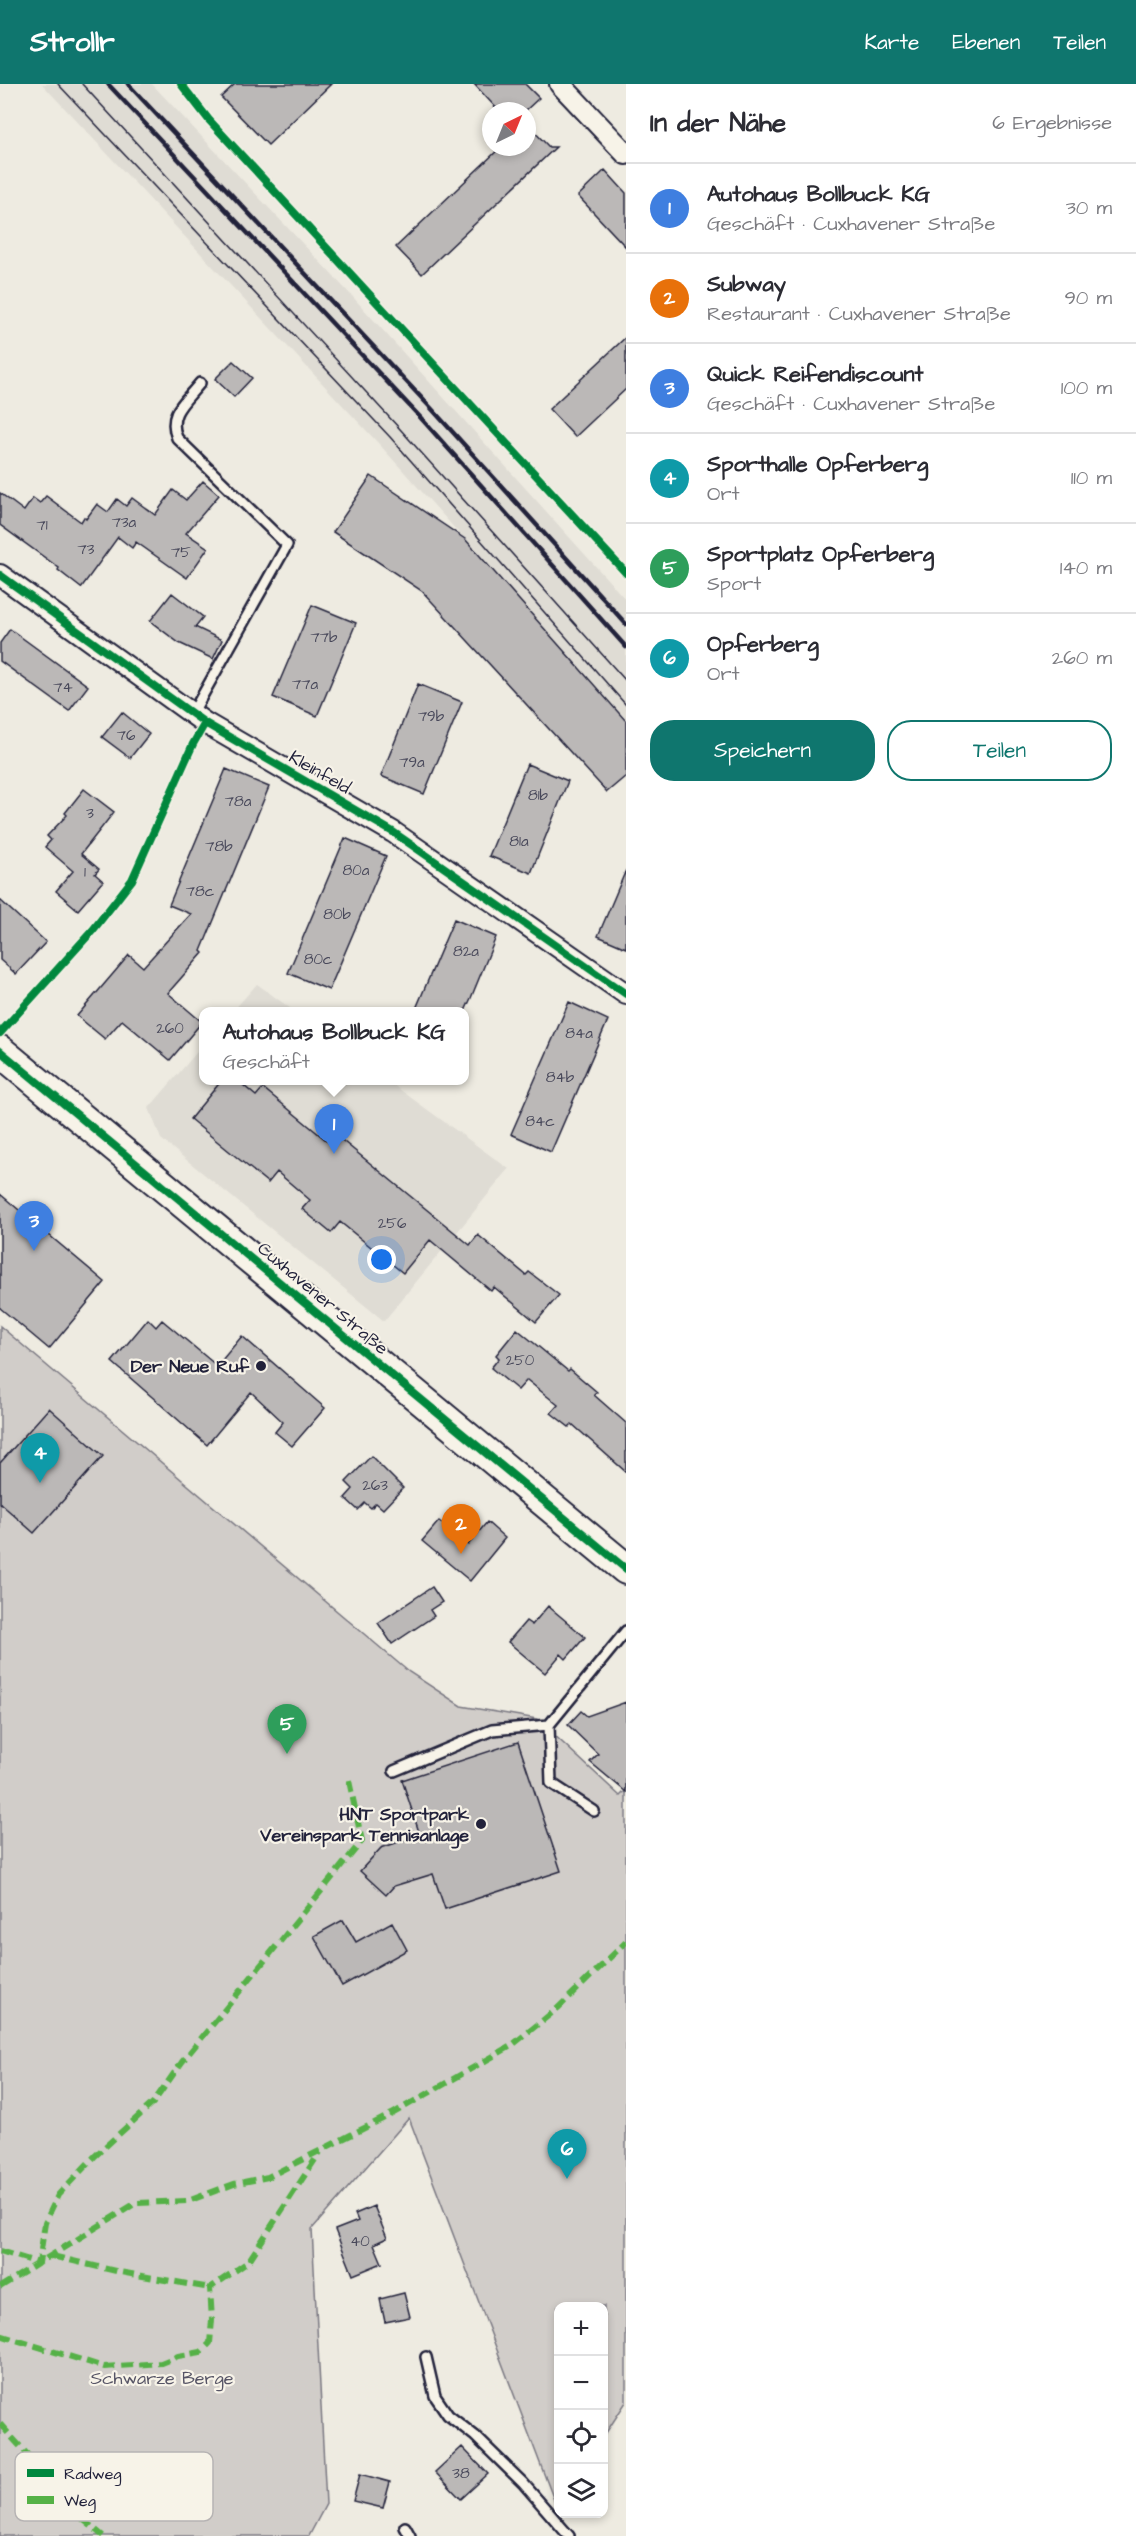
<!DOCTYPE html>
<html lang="de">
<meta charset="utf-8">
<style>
:root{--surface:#fff;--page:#f2f2f3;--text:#2b2b33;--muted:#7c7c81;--line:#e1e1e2;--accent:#0f766e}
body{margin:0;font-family:"Architects Daughter",sans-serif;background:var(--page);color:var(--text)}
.controls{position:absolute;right:18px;bottom:18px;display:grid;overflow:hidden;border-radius:12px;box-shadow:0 3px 9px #0003}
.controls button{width:54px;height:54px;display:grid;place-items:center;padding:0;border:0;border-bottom:2px solid var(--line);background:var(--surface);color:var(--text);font:30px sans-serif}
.compass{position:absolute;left:482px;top:18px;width:54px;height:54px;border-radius:50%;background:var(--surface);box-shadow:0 3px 9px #0003;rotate:43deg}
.you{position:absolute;left:382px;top:1176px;width:21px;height:21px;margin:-15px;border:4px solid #fff;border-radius:50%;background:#1a73e8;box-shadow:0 0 0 9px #1a73e833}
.badge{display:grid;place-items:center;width:39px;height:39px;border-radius:50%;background:var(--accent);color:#fff;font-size:20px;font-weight:700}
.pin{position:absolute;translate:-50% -50px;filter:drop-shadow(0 2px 3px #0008)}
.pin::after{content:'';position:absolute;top:32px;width:21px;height:18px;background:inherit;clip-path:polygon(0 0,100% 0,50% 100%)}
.popup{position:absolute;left:199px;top:923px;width:270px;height:78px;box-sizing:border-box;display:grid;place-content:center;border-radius:12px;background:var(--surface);filter:drop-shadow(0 2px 4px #0005);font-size:20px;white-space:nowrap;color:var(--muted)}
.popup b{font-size:22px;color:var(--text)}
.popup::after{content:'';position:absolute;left:50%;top:100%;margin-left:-12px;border:12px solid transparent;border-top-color:var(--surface)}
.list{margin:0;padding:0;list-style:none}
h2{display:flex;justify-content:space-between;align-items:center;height:78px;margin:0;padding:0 24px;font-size:26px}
h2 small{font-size:20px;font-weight:400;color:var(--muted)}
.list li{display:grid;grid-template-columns:39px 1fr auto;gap:18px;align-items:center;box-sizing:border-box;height:90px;padding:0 24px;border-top:2px solid var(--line)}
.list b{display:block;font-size:22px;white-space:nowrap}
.list p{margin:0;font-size:20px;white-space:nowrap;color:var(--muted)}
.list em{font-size:20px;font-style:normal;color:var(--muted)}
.actions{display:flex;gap:12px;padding:18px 24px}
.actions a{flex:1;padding:14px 0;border:2px solid var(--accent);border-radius:24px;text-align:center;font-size:21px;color:var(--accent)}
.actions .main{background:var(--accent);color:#fff}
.icon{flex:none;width:33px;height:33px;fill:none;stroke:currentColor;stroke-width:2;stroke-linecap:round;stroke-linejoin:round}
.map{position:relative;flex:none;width:626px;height:2452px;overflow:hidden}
header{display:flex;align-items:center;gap:36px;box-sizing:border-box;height:84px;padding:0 30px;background:var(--accent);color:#fff}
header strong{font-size:28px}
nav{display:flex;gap:33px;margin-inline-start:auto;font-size:21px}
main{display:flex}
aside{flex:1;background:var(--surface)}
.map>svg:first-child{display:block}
.built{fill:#dfdcd4}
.green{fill:#d1cdc9;stroke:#7a7882;stroke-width:1.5}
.building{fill:#bbb8b7;stroke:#22223b;stroke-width:1.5}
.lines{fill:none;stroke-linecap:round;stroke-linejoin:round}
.service-casing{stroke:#22223b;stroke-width:14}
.minor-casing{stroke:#22223b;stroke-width:24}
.primary-casing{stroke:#22223b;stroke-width:34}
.service{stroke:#f7f3e8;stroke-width:9}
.minor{stroke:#f7f3e8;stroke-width:20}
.primary{stroke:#f7f3e8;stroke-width:30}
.tram{stroke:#22223b;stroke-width:1.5}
.rail{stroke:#22223b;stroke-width:4.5}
.quiet{stroke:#55b146;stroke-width:6;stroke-dasharray:12 6;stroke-linecap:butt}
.cycleway-casing{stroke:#f7f3e8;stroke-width:11}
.cycleway{stroke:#00873e;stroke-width:8}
.poi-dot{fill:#22223b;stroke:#f7f3e8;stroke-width:2}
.labels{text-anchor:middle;stroke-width:4.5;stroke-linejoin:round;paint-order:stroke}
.number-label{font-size:15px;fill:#48485a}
.street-label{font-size:18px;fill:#22223b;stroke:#f7f3e8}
.poi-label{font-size:18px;font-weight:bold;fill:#22223b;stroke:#f7f3e8;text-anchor:end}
.park-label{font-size:18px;fill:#575566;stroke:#f7f3e8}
.key{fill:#f7f3e8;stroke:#b7b4b4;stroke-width:1.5}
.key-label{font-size:16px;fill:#22223b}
</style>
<header>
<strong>Strollr</strong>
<nav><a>Karte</a><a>Ebenen</a><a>Teilen</a></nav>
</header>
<main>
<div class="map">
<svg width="626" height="2452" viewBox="0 0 626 2452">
<rect width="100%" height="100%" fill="#eeebe1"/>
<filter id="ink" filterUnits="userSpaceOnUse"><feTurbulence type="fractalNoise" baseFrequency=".0167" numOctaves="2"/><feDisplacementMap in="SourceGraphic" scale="12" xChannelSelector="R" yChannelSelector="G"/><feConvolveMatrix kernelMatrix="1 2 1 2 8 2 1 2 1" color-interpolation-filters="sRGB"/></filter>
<g filter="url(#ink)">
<path class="built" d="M42 0H152L352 212 626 516V635L379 360Z
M257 900 294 927H233Z
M203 961 204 996 388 997 509 1085 384 1237 161 1055 149 1024Z"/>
<path class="green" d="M0 1242 409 1588 461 1622 537 1635 620 1712 626 1706V2318L604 2352V2222H558L557 2424 409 2034 312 2145 326 2420 309 2452H0Z"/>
<path class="building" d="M235 0H331L268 61 221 13Z
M474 0H525L539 14 525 27H499Z
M527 40 549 63H556L422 190 396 163 501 63H527Z
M605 86 626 109V163L578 112Z
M626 253V305L575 353 549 325Z
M233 277 252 294 234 313 215 295Z
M371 392 465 455 626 637V692L607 708 422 507 333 448Z
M203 397 219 411 186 449 208 464 187 494 136 458 132 464 118 453 81 504 58 486 59 484 0 441V409L24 427 33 414 40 419 46 412 81 438 84 433 86 435 97 420 108 428 117 415 126 422 132 414 155 431 173 406 186 416Z
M172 509 203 533 195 543 222 556 213 575 179 559 150 537Z
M312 521 356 539 317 632 273 613Z
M10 545 88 602 69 627 0 577V559Z
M418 600 462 618 424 710 381 692Z
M122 628 149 650 130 674 102 653Z
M527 680 568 697 531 789 489 772Z
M226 685 269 703 201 867 203 869 168 909 202 938 170 976 122 936 105 955 77 932 129 871 143 883 191 830 169 821Z
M84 705 114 728 81 770 99 785 95 790 103 797 78 826 56 807 73 787 45 763 51 756 47 752 67 731 65 729Z
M345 754 386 772 329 906 288 889Z
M626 786V864L598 852Z
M0 816 46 858 16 890 0 876Z
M454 835 496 853 471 914 465 927H415Z
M569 918 608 936 551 1068 511 1050Z
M222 996H237L256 1012 263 1004 332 1061 338 1053 470 1161 478 1151 526 1191 529 1188 559 1211 536 1238 494 1203 491 1207 430 1156 403 1189 340 1138 331 1149 302 1125 310 1116 277 1088 268 1099 190 1035Z
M0 1110 105 1198 49 1265 0 1224Z
M148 1235 156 1243 162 1236 217 1282 242 1252 325 1324 292 1362 275 1348 283 1338 251 1308 207 1361 112 1278Z
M517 1245 568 1287 570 1285 597 1308 594 1311 626 1339V1388L572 1340 569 1343 551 1329 558 1321 527 1296 518 1306 491 1284 499 1274 496 1271Z
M49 1324 103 1372 34 1449 0 1419V1379Z
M371 1372 403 1404 383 1425 376 1419 371 1424 365 1419 358 1426 345 1414 353 1405 346 1398Z
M439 1437 468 1461 487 1438 505 1454 470 1497 422 1457Z
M432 1503 442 1518 430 1526 434 1532 392 1560 378 1539Z
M548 1522 585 1553 566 1575 561 1570 545 1589 508 1558 526 1537 532 1541Z
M626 1618V1708L590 1678 598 1670 568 1641 581 1627 587 1632Z
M518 1658 561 1787 445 1825 433 1790 394 1802 386 1811 360 1787 381 1764 420 1751 402 1696Z
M343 1836 356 1858 392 1838 407 1866 342 1902 314 1852Z
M374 2122 387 2154 374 2160 382 2179 353 2191 335 2146 358 2137 355 2130Z
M404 2209 410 2233 385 2238 380 2215Z
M462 2363 488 2390 461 2415 435 2388Z
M360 2390 390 2398 383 2424 353 2417Z"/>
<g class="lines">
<defs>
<path id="service" d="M192 630 287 461 177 354C167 329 185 318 200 299
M394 1687 492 1646 549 1641
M594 1727 551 1699 549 1641 626 1547
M426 2273 435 2312 448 2331 475 2352 523 2399 569 2452
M405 2443 410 2452"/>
<path id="minor" d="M560 0 626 70
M0 491 205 639 393 748 626 910"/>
<path id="primary" d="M0 967 626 1485"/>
</defs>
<use href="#service" class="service-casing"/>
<use href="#minor" class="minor-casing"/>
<use href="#primary" class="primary-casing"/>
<use href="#service" class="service"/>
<use href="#minor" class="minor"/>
<use href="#primary" class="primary"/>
<path class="tram" d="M58 0 390 353 626 621
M82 0 400 345 626 597"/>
<path class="rail" d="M108 0 420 333 626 563
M128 0 431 324 626 540"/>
<path class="quiet" d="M0 2167 39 2179 45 2139 58 2111 95 2072 153 2019 182 1978 362 1757 348 1692
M52 2172 120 2188 210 2204
M0 2203 136 2119 188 2117 234 2100 268 2093 392 2030 511 1962 558 1924 626 1858
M0 2251 104 2283 161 2279 178 2272 201 2268 210 2259 212 2236 210 2204 248 2178 320 2068
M0 2340 44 2389 61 2417 103 2452"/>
<defs>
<path id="cycleway" d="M181 0 209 36 626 489
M0 491 205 639 393 748 626 910
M0 949 93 846 132 796 193 660 205 639
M0 967 626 1485"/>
</defs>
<use href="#cycleway" class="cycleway-casing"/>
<use href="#cycleway" class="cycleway"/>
</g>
</g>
<g class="poi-dot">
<circle cx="261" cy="1282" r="6"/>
<circle cx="481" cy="1740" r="6"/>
</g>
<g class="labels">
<g class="number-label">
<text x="124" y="443">73a</text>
<text x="42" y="446">71</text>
<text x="86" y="470">73</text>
<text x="181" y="473">75</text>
<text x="324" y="558">77b</text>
<text x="305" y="605">77a</text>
<text x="63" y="608">74</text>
<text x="431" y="637">79b</text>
<text x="126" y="656">76</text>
<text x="412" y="683">79a</text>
<text x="538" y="716">81b</text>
<text x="238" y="722">78a</text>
<text x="90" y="734">3</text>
<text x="519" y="762">81a</text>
<text x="219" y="767">78b</text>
<text x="356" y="791">80a</text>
<text x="85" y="793">1</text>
<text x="200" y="812">78c</text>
<text x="337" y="835">80b</text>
<text x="466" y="872">82a</text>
<text x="318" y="880">80c</text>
<text x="170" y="949">260</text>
<text x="579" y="954">84a</text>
<text x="560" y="998">84b</text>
<text x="540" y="1042">84c</text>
<text x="392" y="1144">256</text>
<text x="520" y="1281">250</text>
<text x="375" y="1406">263</text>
<text x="360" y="2162">40</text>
<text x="461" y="2394">38</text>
</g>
<g class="street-label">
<text transform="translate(320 688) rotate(30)" y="6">Kleinfeld</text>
<text transform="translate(323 1214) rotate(40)" y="6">Cuxhavener Straße</text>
</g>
<g class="poi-label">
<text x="249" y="1288">Der Neue Ruf</text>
<text x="469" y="1736">HNT Sportpark<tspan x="469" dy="21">Vereinspark Tennisanlage</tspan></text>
</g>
<g class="park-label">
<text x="162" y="2300">Schwarze Berge</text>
</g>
</g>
<rect x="15" y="2368" width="198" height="69" rx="9" class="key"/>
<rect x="27" y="2385" width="27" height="8" fill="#00873e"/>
<rect x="27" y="2412" width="27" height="8" fill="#55b146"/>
<g class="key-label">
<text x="64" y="2395">Radweg</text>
<text x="64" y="2422">Weg</text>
</g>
</svg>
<div class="controls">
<button>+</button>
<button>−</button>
<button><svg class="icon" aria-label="locate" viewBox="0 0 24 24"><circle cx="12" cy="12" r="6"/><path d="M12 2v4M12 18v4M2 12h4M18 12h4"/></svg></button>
<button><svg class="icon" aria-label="layers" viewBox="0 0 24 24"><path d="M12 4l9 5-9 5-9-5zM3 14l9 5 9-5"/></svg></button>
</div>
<svg class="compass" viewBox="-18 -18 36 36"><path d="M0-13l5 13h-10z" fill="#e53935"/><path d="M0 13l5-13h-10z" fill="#7c7c81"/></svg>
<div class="you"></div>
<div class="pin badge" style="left:334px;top:1070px;background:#3f7fe0">1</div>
<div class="popup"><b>Autohaus Bollbuck KG</b>Geschäft</div>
<div class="pin badge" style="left:461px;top:1470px;background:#e8710a">2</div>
<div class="pin badge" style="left:34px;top:1167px;background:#3f7fe0">3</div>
<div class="pin badge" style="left:40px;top:1399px;background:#0f9aa8">4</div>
<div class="pin badge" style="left:287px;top:1670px;background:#2e9e5b">5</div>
<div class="pin badge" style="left:567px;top:2095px;background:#0f9aa8">6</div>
</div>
<aside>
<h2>In der Nähe<small>6 Ergebnisse</small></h2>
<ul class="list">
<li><span class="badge" style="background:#3f7fe0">1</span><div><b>Autohaus Bollbuck KG</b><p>Geschäft · Cuxhavener Straße</p></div><em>30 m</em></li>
<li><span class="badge" style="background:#e8710a">2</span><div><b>Subway</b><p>Restaurant · Cuxhavener Straße</p></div><em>90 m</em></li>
<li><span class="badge" style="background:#3f7fe0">3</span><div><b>Quick Reifendiscount</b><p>Geschäft · Cuxhavener Straße</p></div><em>100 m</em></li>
<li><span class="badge" style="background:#0f9aa8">4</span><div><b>Sporthalle Opferberg</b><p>Ort</p></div><em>110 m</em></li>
<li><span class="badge" style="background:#2e9e5b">5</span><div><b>Sportplatz Opferberg</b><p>Sport</p></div><em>140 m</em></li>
<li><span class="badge" style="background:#0f9aa8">6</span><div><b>Opferberg</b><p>Ort</p></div><em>260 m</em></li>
</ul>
<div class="actions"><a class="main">Speichern</a><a>Teilen</a></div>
</aside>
</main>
